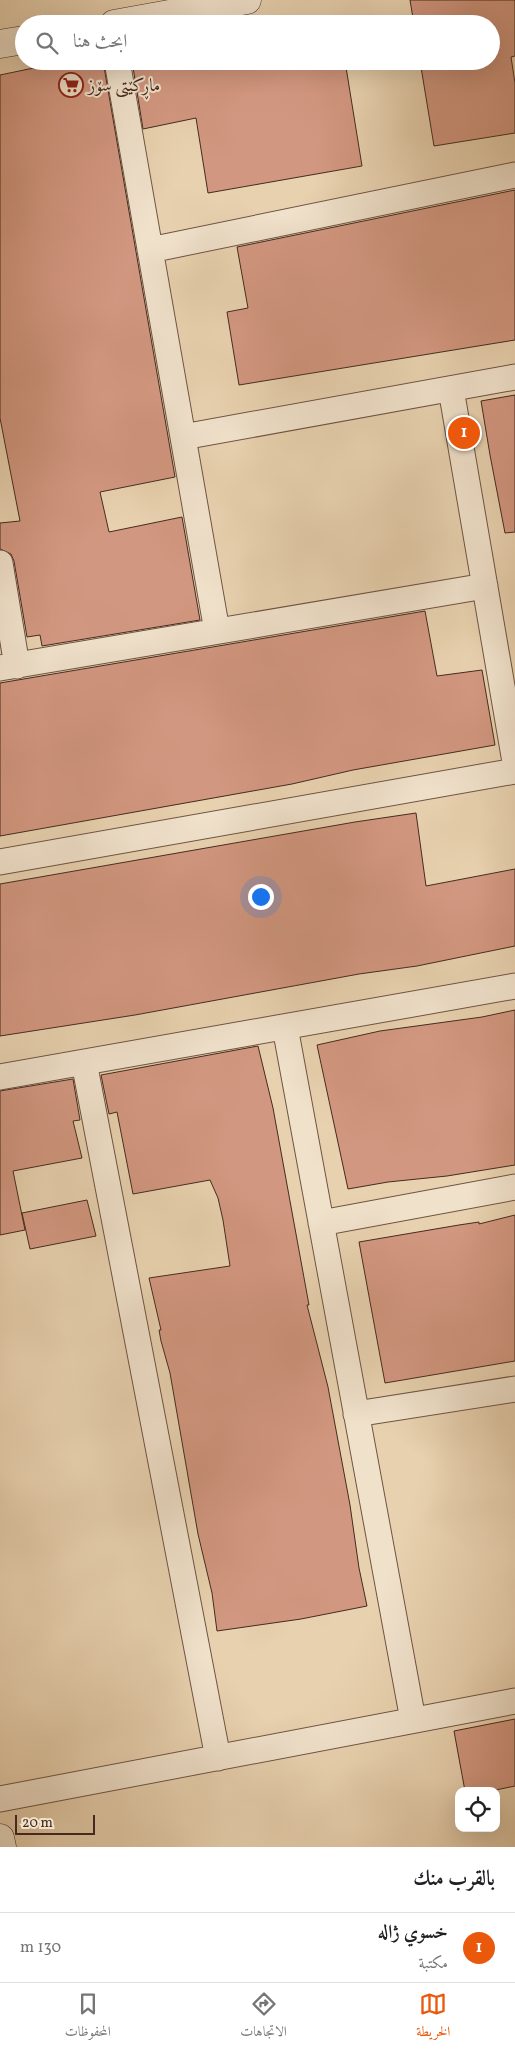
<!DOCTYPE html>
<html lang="ar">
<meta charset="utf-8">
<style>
:root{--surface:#fff;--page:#f2f2f2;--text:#202124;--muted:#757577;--line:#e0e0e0;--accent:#ea580c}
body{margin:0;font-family:Vollkorn,Amiri,serif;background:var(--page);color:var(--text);direction:rtl}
.controls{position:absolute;right:15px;bottom:15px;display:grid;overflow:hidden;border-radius:10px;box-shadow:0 5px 20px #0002}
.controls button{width:45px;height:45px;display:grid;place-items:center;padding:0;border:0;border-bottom:1px solid var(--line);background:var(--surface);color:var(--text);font:25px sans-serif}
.scale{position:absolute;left:15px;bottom:12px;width:80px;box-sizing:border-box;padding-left:5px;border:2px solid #452b1f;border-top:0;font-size:14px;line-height:18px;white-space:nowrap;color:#452b1f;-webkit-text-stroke:4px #f0e1cb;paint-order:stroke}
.you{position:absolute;left:260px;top:896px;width:18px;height:18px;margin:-12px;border:4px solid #fff;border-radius:50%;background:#1a73e8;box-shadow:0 0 0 8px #1a73e833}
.badge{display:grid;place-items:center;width:32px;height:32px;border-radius:50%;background:var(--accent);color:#fff;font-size:16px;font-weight:700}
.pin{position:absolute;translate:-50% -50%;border:2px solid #fff;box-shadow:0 1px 5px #0006}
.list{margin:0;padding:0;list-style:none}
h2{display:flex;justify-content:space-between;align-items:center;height:65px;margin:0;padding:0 20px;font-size:21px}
h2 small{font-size:16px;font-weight:400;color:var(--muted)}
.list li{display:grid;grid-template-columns:32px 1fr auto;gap:15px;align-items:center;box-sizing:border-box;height:70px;padding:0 20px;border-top:1px solid var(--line)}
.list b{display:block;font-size:19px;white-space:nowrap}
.list p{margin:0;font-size:16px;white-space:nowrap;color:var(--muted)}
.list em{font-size:16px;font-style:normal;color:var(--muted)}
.icon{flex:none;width:28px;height:28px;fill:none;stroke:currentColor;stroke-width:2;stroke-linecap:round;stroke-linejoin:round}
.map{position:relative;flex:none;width:515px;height:1847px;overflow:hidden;direction:ltr}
.search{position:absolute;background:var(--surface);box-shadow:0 5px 20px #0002;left:15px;right:15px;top:15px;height:55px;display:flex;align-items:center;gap:12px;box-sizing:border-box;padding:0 18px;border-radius:28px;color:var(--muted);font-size:19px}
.sheet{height:135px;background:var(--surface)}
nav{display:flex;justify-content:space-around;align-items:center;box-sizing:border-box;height:70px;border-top:1px solid var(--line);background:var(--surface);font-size:14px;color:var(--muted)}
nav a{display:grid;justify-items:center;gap:2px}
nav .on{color:var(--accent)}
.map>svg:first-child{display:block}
.building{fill:#d29780;stroke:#452b1f}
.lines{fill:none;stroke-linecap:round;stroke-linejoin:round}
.street-casing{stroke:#6e5443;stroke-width:27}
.secondary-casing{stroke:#452b1f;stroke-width:29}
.street{stroke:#f0e1cb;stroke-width:25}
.secondary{stroke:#f0e1cb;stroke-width:28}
.labels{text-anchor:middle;stroke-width:4;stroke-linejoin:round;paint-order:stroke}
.poi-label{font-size:18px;fill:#452b1f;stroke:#f0e1cb;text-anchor:start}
</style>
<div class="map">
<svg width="515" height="1847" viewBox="0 0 515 1847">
<rect width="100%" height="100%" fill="#e8d1af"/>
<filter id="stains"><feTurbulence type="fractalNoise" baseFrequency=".004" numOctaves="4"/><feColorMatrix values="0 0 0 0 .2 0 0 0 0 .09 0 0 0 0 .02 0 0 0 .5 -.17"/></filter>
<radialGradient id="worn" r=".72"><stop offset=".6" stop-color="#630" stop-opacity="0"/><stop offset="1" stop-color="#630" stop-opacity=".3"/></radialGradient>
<path class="building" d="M410 0H515V56L511 57 515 83V133L434 146 420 61H491V24H414Z
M338 19V24H307L315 22Z
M67 61H103L175 477 100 492 109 532 182 517 200 620 42 646 40 635 27 637 14 561 11 554 0 549V523L20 521 0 418V75Z
M132 61H345L362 166 208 193 196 118 143 129Z
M515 190V340L239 385 227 312 248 308 237 247Z
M515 395V532L505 533 490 455 481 401Z
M425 611 437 676 482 670 495 745 353 770 292 784 0 836V683Z
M416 813 426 886 515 869V946L417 966 359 974 135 1015 0 1036V884L355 822Z
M515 1010V1165L447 1176 388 1182 348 1189 317 1045 380 1031 482 1017Z
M258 1046 273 1108 294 1223 309 1305H307L328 1387 350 1505 359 1568 367 1606 301 1619 217 1631 212 1593 198 1534 170 1373 161 1341 159 1330H161L149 1278 230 1266 223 1220 218 1198 210 1180 133 1194 117 1112 109 1114 101 1075Z
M73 1079 80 1120 73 1121 82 1158 13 1171 25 1230 0 1235V1091Z
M87 1200 96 1236 30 1249 22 1213Z
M515 1215V1361L385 1383 359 1242 459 1225 479 1222V1224Z
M515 1719V1786L491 1791H465L454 1731Z"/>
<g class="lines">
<defs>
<path id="street" d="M117 61 217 631
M150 250 515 175
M451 389 515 762
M183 437 515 377
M0 563 17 666
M0 668 485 586
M0 862 515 771
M285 1027 413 1720
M84 1062 218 1758
M0 1077 515 986
M321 1223 515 1187
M356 1414 515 1389
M0 1799 515 1701"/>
<path id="secondary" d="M114 24 247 0
M0 44 24 40
M0 1838 2 1847"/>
</defs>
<use href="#street" class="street-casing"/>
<use href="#secondary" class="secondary-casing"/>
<use href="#street" class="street"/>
<use href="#secondary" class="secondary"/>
</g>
<defs>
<symbol id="supermarket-ring" viewBox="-11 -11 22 22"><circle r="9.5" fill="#f0e1cb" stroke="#8f2418" stroke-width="1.5"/><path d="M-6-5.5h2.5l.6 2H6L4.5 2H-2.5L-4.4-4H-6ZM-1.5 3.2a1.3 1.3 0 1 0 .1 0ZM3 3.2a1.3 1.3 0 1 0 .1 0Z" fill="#8f2418"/></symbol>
</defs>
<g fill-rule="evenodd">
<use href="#supermarket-ring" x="57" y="71" width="28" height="28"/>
</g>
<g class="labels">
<g class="poi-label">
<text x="88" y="91">ماڕکێتی سۆز</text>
</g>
</g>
<rect width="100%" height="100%" filter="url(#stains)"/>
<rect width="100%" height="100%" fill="url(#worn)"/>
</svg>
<div class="controls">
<button><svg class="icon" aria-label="locate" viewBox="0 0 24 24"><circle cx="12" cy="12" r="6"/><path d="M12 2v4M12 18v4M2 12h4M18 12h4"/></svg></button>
</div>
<div class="scale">20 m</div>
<div class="you"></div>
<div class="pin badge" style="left:464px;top:433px">1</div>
<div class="search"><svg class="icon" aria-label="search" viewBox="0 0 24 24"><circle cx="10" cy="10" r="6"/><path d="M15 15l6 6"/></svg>ابحث هنا</div>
</div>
<section class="sheet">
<h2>بالقرب منك<small></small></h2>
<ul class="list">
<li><span class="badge">1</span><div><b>خسوي ژاله</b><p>مكتبة</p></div><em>130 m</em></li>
</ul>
</section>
<nav>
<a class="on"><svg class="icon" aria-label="map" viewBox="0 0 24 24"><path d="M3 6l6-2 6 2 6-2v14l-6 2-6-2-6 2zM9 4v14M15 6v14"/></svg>الخريطة</a>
<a><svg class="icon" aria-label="directions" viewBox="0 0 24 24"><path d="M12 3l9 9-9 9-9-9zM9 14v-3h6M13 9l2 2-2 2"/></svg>الاتجاهات</a>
<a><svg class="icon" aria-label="saved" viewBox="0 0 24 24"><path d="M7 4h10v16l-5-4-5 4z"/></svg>المحفوظات</a>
</nav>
